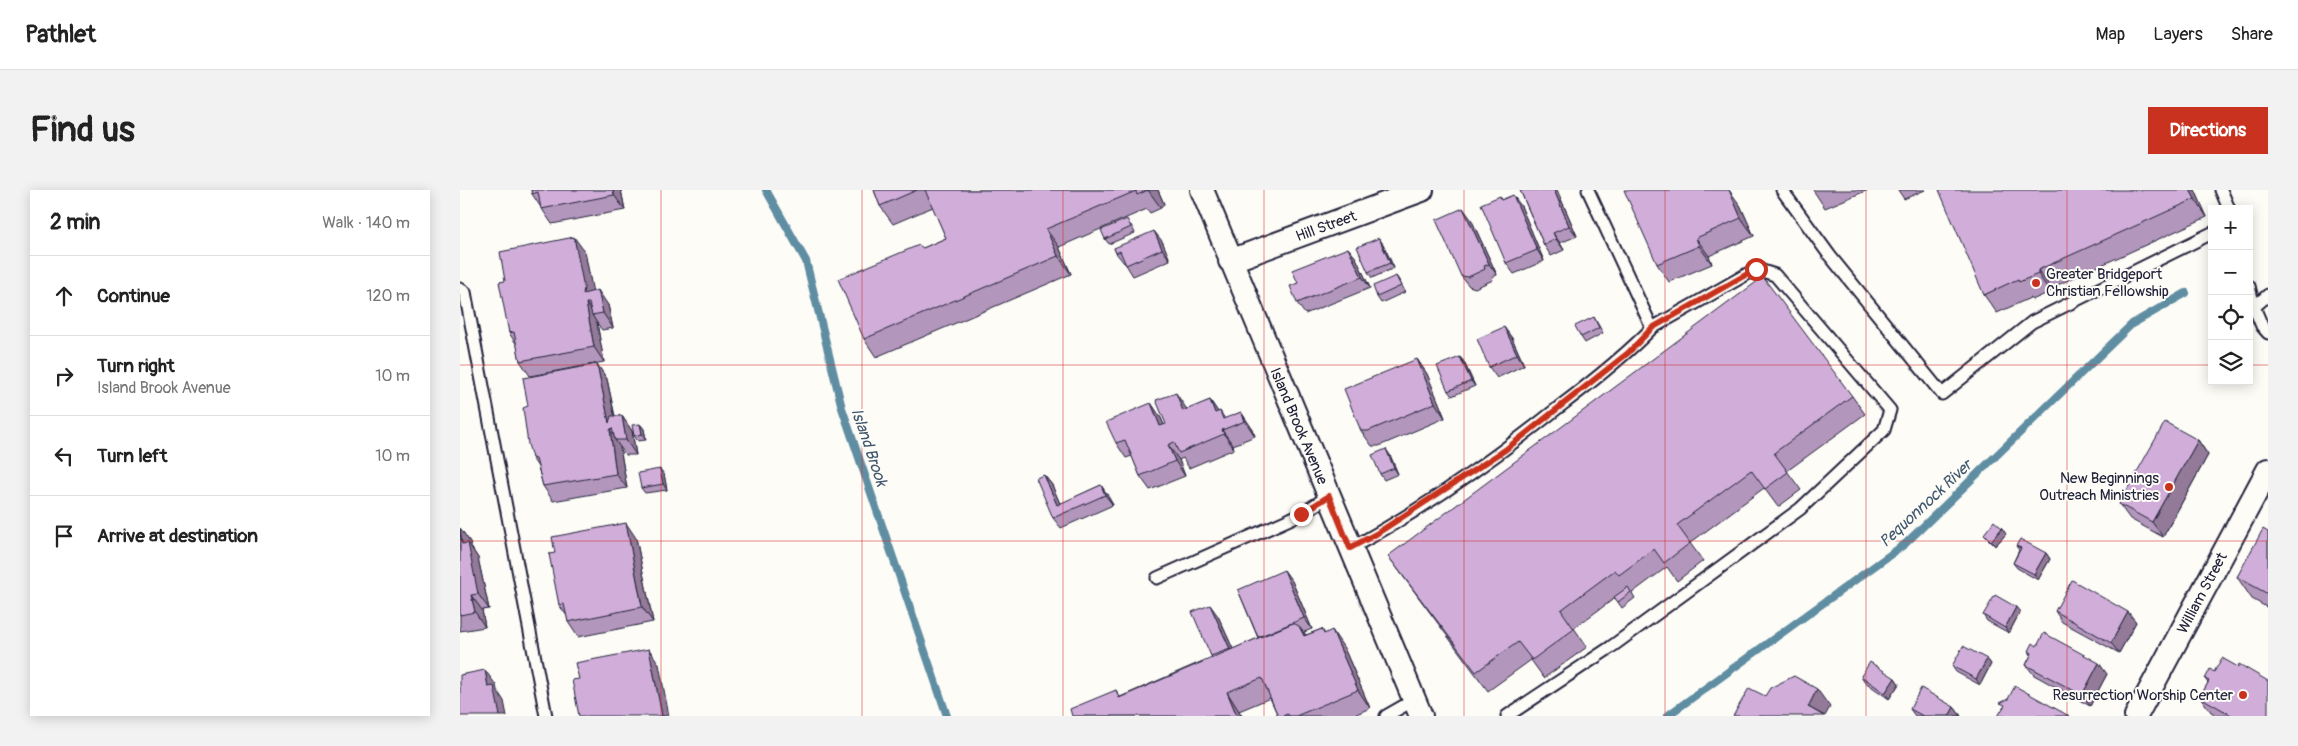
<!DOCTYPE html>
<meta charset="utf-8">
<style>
:root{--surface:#fff;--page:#f2f2f2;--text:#222;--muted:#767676;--line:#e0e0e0;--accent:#c8321e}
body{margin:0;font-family:Pangolin,sans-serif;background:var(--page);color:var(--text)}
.controls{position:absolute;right:15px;top:15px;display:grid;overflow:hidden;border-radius:0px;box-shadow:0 2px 12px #0003}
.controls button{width:45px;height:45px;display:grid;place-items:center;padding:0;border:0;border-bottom:1px solid var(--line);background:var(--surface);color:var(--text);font:25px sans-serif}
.stop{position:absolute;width:15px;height:15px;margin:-11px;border:4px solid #c8321e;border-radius:50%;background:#fff}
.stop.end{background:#c8321e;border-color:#fff;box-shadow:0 1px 5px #0008}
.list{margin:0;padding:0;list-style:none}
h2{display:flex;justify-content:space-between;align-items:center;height:65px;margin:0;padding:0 20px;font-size:21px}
h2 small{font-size:16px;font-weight:400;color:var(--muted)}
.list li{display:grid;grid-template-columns:32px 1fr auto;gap:15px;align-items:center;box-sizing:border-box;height:80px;padding:0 20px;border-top:1px solid var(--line)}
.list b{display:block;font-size:19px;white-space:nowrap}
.list p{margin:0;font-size:16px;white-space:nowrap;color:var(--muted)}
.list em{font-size:16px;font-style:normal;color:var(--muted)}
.icon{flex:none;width:28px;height:28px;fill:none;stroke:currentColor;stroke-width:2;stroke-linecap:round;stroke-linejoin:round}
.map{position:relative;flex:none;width:1808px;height:526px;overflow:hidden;border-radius:0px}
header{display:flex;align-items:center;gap:30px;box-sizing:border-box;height:70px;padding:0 25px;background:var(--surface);border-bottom:1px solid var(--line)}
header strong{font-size:24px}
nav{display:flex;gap:28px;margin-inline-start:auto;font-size:18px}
.intro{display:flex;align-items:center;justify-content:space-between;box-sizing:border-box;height:120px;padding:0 30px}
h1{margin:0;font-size:35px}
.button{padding:12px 22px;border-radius:0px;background:var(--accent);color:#fff;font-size:18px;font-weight:700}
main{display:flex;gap:30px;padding:0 30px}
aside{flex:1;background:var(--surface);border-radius:0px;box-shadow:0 2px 12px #0003}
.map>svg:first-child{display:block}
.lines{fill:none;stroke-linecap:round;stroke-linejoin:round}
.stream{stroke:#5f8da2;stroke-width:8}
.lane-casing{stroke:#22223b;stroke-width:15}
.street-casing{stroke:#22223b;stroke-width:26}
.lane{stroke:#fdfcf7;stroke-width:11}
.street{stroke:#fdfcf7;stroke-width:22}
.wall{fill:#b396bb;stroke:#22223b}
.shaded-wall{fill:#927a98;stroke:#22223b}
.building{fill:#d0aed9;stroke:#22223b}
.route{stroke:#c8321e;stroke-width:6}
.grid{fill:none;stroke:#d62828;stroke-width:1;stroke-opacity:0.55}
.poi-dot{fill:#c8321e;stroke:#fdfcf7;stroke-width:2}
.labels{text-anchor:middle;stroke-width:4;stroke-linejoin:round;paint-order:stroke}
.street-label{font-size:15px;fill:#22223b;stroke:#fdfcf7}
.poi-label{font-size:15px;fill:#22223b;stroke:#fdfcf7;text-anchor:end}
.water-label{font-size:16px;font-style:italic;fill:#40576f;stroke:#fdfcf7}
</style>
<header>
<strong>Pathlet</strong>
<nav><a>Map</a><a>Layers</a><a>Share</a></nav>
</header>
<div class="intro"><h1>Find us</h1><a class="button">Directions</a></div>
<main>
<aside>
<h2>2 min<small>Walk · 140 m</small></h2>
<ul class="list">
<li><svg class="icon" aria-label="ahead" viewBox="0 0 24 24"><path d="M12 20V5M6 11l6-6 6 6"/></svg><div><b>Continue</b></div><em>120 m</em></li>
<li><svg class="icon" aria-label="right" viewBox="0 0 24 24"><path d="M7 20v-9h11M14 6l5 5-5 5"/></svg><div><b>Turn right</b><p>Island Brook Avenue</p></div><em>10 m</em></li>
<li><svg class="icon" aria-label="left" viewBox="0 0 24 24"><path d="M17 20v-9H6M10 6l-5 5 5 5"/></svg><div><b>Turn left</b></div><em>10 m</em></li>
<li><svg class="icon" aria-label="arrive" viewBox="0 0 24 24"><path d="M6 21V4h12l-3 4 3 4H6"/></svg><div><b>Arrive at destination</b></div></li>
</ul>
</aside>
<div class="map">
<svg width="1808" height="526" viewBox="0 0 1808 526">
<rect width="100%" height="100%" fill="#fdfcf7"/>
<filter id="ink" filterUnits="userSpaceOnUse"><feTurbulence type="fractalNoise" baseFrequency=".02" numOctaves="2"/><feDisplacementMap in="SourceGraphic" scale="10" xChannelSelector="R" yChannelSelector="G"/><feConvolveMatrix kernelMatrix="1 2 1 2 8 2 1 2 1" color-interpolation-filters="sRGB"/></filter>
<g filter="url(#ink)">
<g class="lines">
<path class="stream" d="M306 0 346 71 382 218 487 526
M1207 526 1445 354 1672 134 1726 103"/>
<defs>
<path id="lane" d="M1322 0 1370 66 1482 204 1572 132 1752 43
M1761 0 1769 19
M1789 96 1794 117 1808 105
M0 99 5 102 86 526
M1794 117 1802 136 1808 143
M891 358C964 319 1034 269 1099 217 1132 192 1164 167 1192 138L1128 0
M697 388 841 324 869 306
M926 526 954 510
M1047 526 1151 457 1340 319 1424 240 1430 220 1315 85 1296 79 1192 138"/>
<path id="street" d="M742 0 961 526
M770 71 962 0
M1676 526 1808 280"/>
</defs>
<use href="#lane" class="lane-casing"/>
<use href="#street" class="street-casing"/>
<use href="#lane" class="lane"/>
<use href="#street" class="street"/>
</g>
<path class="wall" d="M71 0H161L165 20 92 34 72 4Z
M414 0H698L704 14 701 18 690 23 687 19 599 57 611 84 416 167 404 149 463 58 486 48 473 17 433 34 420 16Z
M1060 0H1097L1117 46 1100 53 1104 60 1091 66 1084 55Z
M1353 0H1408L1365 18Z
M1438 0H1465L1444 9Z
M1735 0 1747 27 1591 98 1590 102 1572 110 1570 108 1537 123 1524 105Z
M1040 6 1042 10 1061 16 1084 71 1054 84 1046 73Z
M1280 15 1294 46 1249 66 1252 74 1209 92 1197 74Z
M1011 29 1037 85 1032 87 1033 90 1015 98 1009 96 1001 86Z
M671 35 675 43 649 54 645 49Z
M702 51 710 70 673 86 665 73H664L656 63 654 58Z
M923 54 934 78 912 88 908 82Z
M888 58 896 68 910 98 845 124 837 113 838 93Z
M125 62 132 102 148 115 153 138 142 140 137 133 144 172 70 186 60 171 57 155 49 143 45 91Z
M936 86 940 92 945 102 921 113 917 107Z
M1134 127 1143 143 1125 153 1121 147Z
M1052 148 1064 175 1037 188 1029 177Z
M1000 167 1004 172 1015 196 992 206 988 201Z
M957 169 967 184 985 228 919 256H912L901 241Z
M137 174 147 189 155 226H162L172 241 176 265H166L160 257 167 298 93 311 83 296 78 277 72 268 68 216Z
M1392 206 1405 224 1327 281 1341 300 1318 317 1304 298 1230 353 1243 371 1217 391 1207 377 1172 403 1175 408 1162 418 1155 408 1114 438 1127 457 1084 488 1071 470 1028 501 928 366Z
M750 210 758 222 760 221 765 229 781 222 791 237 795 246 773 255 774 259 729 278 723 268 719 270 725 286 690 300 680 286 672 266 666 268 656 253 691 213 701 228 704 235 706 234 726 218 727 220Z
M180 234 184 239 186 250 178 251 174 246Z
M1738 250 1748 265 1703 347 1670 329 1659 314Z
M930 265 938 284 924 290 920 284Z
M204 284 207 300 185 303 181 298Z
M584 285 592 295 600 314 641 295 648 306 653 315 601 338 593 328Z
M0 338 10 352 11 357 18 368 29 419 22 420 25 437 0 441Z
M1808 342V418L1792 409 1777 387Z
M1524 344H1546L1535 356 1528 349Z
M176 348 193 432 118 447 108 432 107 426 99 415 95 363Z
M1556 356 1586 363 1590 369 1578 390 1557 378 1553 373 1559 360Z
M832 391 852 439 844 442 846 445 862 439 865 444 884 458 910 518 892 526H818L810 508 779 521 782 526H612L656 500 660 507 752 467 751 466 758 426 773 459 798 448 778 400Z
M1595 421 1668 422 1676 432 1659 463 1602 432Z
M1560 422 1549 443 1527 431 1523 425Z
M1577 456 1647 484 1630 516 1574 485 1566 475 1571 465 1569 461Z
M1527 469 1531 474 1520 495 1496 482 1492 476Z
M1778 477 1808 526H1758L1751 522 1740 507 1748 493 1745 489 1754 482Z
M1401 486 1435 488 1439 494 1429 509 1405 492Z
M1494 517 1501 526H1455L1450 519Z"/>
<path class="shaded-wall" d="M153 0H161L165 20 154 5Z
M688 0H698L704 14 701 18Z
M1094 0H1097L1117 46 1109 36Z
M1269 0 1280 15 1294 46 1281 28Z
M1730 0H1735L1747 27 1735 9Z
M1053 5 1061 16 1084 71 1077 60Z
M1003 18 1011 29 1037 85 1029 74Z
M586 39 599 57 611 84 598 66Z
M694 41 702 51 710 70 702 59Z
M1093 43 1100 53 1104 60 1096 49Z
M114 47 125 62 135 113 123 104Z
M919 48 923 54 934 78 930 73Z
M1236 48 1249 66 1252 74 1239 56Z
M888 58 896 68 910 98 902 87Z
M1578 80 1591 98 1590 102 1578 84Z
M936 86 940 92 945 102 941 96Z
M138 100 148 115 153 138 143 123Z
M126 113 134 125H132L137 133 144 172 134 157Z
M1044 137 1052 148 1064 175 1057 164Z
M1000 167 1004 172 1015 196 1011 191Z
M957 169 967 184 985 228 975 213Z
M137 174 147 189 159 248 149 233Z
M716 203 726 218 734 236 723 221Z
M750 210 760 225 755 223Z
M691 213 701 228 711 251 700 236Z
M781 222 791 237 795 246 785 231Z
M162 226 172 241 176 265 166 250Z
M180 234 184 239 186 250 182 244Z
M150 240 157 250H155L160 257 167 298 156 284Z
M762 240 773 255 774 259 764 244Z
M1738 250 1748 265 1703 347 1692 332Z
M708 255 719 270 725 286 715 271Z
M926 259 930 265 938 284 934 278Z
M200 279 204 284 207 300 203 294Z
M584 285 592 295 604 323 597 315Z
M641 295 648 306 653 315 645 305Z
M166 333 176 348 193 432 182 417Z
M0 338 10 352 11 357 18 368 29 419 18 404 2 354Z
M1542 338 1546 344 1535 356 1531 351Z
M1586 363 1590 369 1578 390 1574 384Z
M824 380 832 391 852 439 844 428Z
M11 405 22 420 25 437 15 422Z
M750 415 758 426 778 470 770 459Z
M1556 417 1560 422 1549 443 1545 438Z
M1668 422 1676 432 1659 463 1651 453Z
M839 436 852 454 844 446Z
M872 440 884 458 910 518 898 500Z
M189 459 199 474 209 526H202Z
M1527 469 1531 474 1520 495 1516 489Z
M1639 473 1647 484 1630 516 1622 505Z
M25 480 36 495 37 500 44 511 47 526H40L28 497Z
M1435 488 1439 494 1429 509 1425 503Z
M1357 499 1370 517 1365 526 1348 517Z
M767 502 779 521 782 526H777Z
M1494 517 1501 526H1489Z"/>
<path class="building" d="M71 0H153L154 5 81 19 78 2 72 4Z
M414 0H457L420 16Z
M465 0H688L677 5 676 1 586 39 598 66 404 149 378 89 459 55 463 58 486 48Z
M1060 0H1094L1109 36 1093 43 1096 49 1084 55Z
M1164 0H1269L1281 28 1236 48 1239 56 1197 74Z
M1479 0H1730L1735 9 1578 80V84L1559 92 1558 89 1524 105Z
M1053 5 1077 60 1046 73 1021 14 1040 6 1041 10Z
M1003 18 1029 74 1024 76 1025 79 1008 87 1001 86 976 30Z
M667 29 671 37 645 49 641 40Z
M694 41 702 59 666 75 660 61 656 63 654 58Z
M114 47 124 98 123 104 138 100 143 123 132 125 129 113H126L134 157 60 171 54 142 49 143 39 92 45 91 40 62Z
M919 48 930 73 908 82 897 57Z
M888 58 902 87 837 113 830 96 838 93 832 80Z
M936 86 941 96 917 107 913 96Z
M1303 87 1392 206 1314 263 1328 282 1305 299 1291 280 1217 335 1230 353 1204 373 1194 359 1159 385 1155 380 1101 420 1114 439 1072 470 1058 452 1016 482 928 366Z
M1134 127 1139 138 1121 147 1115 136Z
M1044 137 1057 164 1029 177 1017 149Z
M1000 167 1011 191 988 201 977 176Z
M957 169 975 213 908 241H901L884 199Z
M137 174 149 233 151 226H162L166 250H155L152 238 150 240 156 284 83 296 76 269 72 268 68 254 63 218 68 216 63 188Z
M716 203 723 221 750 210 755 223 760 221 763 229 781 222 785 231 762 240 764 244 719 263 714 252 708 255 715 271 680 286 665 250 656 253 646 232 691 213 700 236 706 234 696 210Z
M1705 232 1738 250 1692 332 1659 314Z
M180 234 182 244 174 246 172 235Z
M926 259 934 278 920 284 912 265Z
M200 279 203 294 181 298 178 283Z
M584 285 597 315 641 295 645 305 593 328 576 288Z
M1534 331 1542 338 1531 351 1524 344Z
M166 333 182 417 108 432 104 414 99 415 89 364 95 363 92 347Z
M1803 339 1808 342V404L1777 387Z
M0 341 2 354 8 353 18 404 11 405 15 422 0 425Z
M1560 349 1586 363 1574 384 1553 373 1561 358 1556 356Z
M824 380 844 428 798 447 778 400Z
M1612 390 1668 422 1651 453 1595 421Z
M1168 397 1171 402 1158 412 1154 407Z
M1535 405 1556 417 1545 438 1523 425Z
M750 415 770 459 751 466 732 422Z
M833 433 839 436 844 446 862 439 864 444 872 440 898 500 836 526H830L827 524 823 526H818L802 488 767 502 777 526H612L610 519 656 500 659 508Z
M1584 443 1639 473 1622 505 1566 475 1572 463 1569 461 1573 453 1577 456Z
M1503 456 1527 469 1516 489 1492 476Z
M189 459 202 526H119L112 490 119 489 115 473Z
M1762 468 1778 477 1779 474 1808 491V526H1773L1740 507 1749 491 1745 489 1750 479 1754 482Z
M1410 472 1435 488 1425 503 1401 486Z
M25 480 28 497 34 496 40 526H0V485Z
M1334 486 1357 499 1348 517 1364 526H1273L1289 498 1305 506 1310 498Z
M1555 496 1609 526H1538L1545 515 1540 513 1548 509Z
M1461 498 1494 517 1489 526H1463L1450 519Z"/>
</g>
<g class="lines" filter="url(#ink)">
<path class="route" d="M841 324 869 306 890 358 916 344 1045 260 1168 163 1192 138 1296 79"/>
</g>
<path class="grid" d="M201 0V526M402 0V526M603 0V526M804 0V526M1004 0V526M1205 0V526M1406 0V526M1607 0V526M0 175H1752M1789 175H1808M0 351H1808"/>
<g class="poi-dot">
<circle cx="1576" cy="93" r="5"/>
<circle cx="1709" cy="297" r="5"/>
<circle cx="1783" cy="505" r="5"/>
</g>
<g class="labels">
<g class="street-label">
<text transform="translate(866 36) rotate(-20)" y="5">Hill Street</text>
<text transform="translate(839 236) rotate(67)" y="5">Island Brook Avenue</text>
<text transform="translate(1742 403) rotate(-62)" y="5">William Street</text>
</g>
<g class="poi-label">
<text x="1586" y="89" text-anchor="start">Greater Bridgeport<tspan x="1586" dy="17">Christian Fellowship</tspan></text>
<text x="1699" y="293">New Beginnings<tspan x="1699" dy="17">Outreach Ministries</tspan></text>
<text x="1773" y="510">Resurrection Worship Center</text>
</g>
<g class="water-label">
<text transform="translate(410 257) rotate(71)" y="6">Island Brook</text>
<text transform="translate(1465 313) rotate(-43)" y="6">Pequonnock River</text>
</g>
</g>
</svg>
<div class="controls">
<button>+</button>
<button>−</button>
<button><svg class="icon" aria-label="locate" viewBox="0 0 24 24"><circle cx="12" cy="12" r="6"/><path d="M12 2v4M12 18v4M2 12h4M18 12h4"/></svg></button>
<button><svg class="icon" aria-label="layers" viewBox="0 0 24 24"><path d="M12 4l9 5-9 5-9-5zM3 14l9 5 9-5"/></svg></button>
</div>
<div class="stop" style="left:1296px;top:79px"></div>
<div class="stop end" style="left:841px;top:324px"></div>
</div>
</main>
